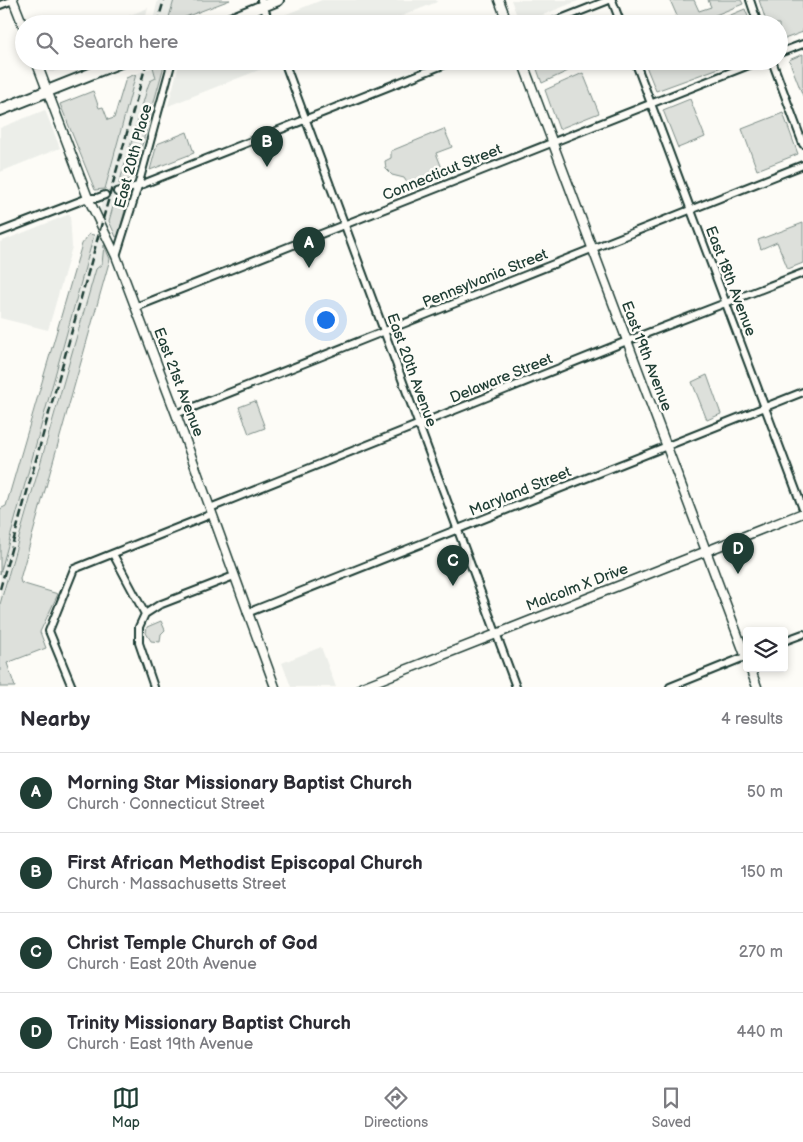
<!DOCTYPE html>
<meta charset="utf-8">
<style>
:root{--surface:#fff;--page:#f2f2f3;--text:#2b2b33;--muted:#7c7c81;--line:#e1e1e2;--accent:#1f3d34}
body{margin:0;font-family:"Balsamiq Sans",sans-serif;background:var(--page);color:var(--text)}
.controls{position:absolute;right:15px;bottom:15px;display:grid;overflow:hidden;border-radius:5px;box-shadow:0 2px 8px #0003}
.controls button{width:45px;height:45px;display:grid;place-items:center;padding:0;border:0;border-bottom:1px solid var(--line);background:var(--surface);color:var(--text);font:25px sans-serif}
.you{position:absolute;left:325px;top:319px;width:18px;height:18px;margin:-12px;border:4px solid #fff;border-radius:50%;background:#1a73e8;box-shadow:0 0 0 8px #1a73e833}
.badge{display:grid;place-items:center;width:32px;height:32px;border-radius:50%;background:var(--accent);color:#fff;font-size:16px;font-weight:700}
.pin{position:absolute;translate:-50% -41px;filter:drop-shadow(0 1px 2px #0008)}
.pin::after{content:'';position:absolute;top:26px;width:18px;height:15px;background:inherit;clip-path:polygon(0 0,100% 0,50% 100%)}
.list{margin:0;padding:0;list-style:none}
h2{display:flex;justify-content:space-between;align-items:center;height:65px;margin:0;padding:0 20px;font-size:21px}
h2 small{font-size:16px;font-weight:400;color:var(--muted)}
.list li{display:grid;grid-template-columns:32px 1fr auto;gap:15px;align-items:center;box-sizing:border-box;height:80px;padding:0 20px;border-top:1px solid var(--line)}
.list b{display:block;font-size:19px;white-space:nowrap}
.list p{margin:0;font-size:16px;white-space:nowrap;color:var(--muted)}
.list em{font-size:16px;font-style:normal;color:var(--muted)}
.icon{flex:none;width:28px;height:28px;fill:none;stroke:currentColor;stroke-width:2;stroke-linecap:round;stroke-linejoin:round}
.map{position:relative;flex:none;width:803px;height:687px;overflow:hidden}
.search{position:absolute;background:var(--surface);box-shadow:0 2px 8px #0003;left:15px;right:15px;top:15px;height:55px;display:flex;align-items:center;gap:12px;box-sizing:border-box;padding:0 18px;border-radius:28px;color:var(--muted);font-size:19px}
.sheet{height:385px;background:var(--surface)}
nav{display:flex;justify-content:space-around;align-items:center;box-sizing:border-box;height:70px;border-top:1px solid var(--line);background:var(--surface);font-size:14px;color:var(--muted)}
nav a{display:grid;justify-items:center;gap:2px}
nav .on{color:var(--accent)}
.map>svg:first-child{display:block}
.built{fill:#eceee9}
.green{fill:#dde0db;stroke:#7e8e88}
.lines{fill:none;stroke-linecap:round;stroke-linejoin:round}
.minor-casing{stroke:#1f3d34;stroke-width:10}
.tertiary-casing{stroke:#1f3d34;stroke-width:11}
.primary-casing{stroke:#1f3d34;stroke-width:14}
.minor{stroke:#fdfcf7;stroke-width:6}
.tertiary{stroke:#fdfcf7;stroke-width:8}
.primary{stroke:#fdfcf7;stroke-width:10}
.rail{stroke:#1f3d34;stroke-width:2.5;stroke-dasharray:8 4;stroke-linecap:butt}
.labels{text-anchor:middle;stroke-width:5;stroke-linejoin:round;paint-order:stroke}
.street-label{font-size:15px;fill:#1f3d34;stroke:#fdfcf7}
</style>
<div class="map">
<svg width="803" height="687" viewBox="0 0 803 687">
<rect width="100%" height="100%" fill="#fdfcf7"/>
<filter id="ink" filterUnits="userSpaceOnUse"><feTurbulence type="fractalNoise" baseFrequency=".02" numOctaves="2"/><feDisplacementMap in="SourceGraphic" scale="10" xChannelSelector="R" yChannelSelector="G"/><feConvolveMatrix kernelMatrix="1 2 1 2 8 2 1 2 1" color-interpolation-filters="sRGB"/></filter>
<g filter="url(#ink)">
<path class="built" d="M158 0H174L167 24H152Z
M322 0H436L437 2 382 24H281L279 17Z
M511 0H580L520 24Z
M148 8 144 24H107Z
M45 61H81L53 72H49Z
M180 61H273L274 64 168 106Z
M153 67 156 78 150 81 142 103 108 225 100 210 136 74Z
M45 110 60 148 0 172V128Z
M70 214 72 247 48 330 0 318V242Z
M94 235 100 238 104 245 102 264 49 427 0 604V574Z
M321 647 336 687H291L282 663Z"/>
<path class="green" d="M174 0H230L167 24Z
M670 0H694L699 11 711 7 708 0H741L743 4 693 24H665L664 21 677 16Z
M759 0H803V32L779 41V24H767Z
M745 9 751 24H709Z
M803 54V96L789 60Z
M534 61H564L568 71 542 83Z
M644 61H738L656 91Z
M165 62 133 178 119 184 148 86 150 81 156 78 153 67Z
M583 73 599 113 559 129 545 90Z
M136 74 105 189 95 190 60 104 93 91 99 108 103 107 108 120 114 118 126 78Z
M690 99 705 137 678 148 663 110Z
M783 113 798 154 757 170 742 129Z
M444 129 452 147 436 153 444 173 410 187 404 178 392 175 386 169 385 161 391 158V151Z
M187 132 194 153 150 170 157 144Z
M128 199 118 236 116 237 109 221 114 203Z
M803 223V263L788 269 777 242 761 249 758 240Z
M89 234 94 235 0 574V509L6 506 82 244Z
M104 245 110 259 20 579 21 583 58 594 40 632 46 648 7 663 15 687H0V604L96 269 102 264Z
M707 375 721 414 707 420 692 382Z
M255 401 265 428 249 434 239 407Z
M161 621 165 630 161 634 160 642 151 641 146 633 147 627Z"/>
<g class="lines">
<defs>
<path id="minor" d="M261 0 270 24
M612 0 621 24
M750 0 758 24
M0 5 13 0
M548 24 609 0
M779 53 803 44
M284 61 516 687
M635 61 803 509
M772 61 803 144
M117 192 138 186 453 61
M0 232 88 198H97L105 195
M116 256 138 186 172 61
M136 307 759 61
M176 414 803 165
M210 508 627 341 803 273
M113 554 145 614
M247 613 803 392
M784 641 803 634
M72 687 49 631 74 569 212 514
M154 687 139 643V627L145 614 159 605 234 576
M670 687 747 656"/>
<path id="tertiary" d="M13 0 24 28
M499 0 508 24
M36 61 88 198 116 256 176 414 275 687
M522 61 747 660
M750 668 757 687
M362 687 803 513"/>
<path id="primary" d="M218 24 278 0
M0 110 123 61"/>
</defs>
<use href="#minor" class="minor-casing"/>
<use href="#tertiary" class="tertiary-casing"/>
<use href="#primary" class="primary-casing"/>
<use href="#minor" class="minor"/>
<use href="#tertiary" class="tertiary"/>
<use href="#primary" class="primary"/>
<path class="rail" d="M157 24 164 0
M0 589 147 61"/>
</g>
</g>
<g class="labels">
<g class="street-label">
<text transform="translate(133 156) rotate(-75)" y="5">East 20th Place</text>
<text transform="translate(442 172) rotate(-22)" y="5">Connecticut Street</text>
<text transform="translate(485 278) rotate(-22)" y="5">Pennsylvania Street</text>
<text transform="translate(731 281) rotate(69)" y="5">East 18th Avenue</text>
<text transform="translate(647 356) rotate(69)" y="5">East 19th Avenue</text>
<text transform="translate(412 370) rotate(70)" y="5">East 20th Avenue</text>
<text transform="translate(501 378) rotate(-22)" y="5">Delaware Street</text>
<text transform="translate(179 382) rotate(69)" y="5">East 21st Avenue</text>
<text transform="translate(520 491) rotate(-22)" y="5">Maryland Street</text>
<text transform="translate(577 587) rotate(-21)" y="5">Malcolm X Drive</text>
</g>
</g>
</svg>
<div class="controls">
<button><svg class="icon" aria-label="layers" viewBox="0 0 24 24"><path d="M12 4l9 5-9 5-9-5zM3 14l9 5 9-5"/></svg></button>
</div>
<div class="you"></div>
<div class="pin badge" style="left:309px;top:268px">A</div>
<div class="pin badge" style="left:267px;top:167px">B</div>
<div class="pin badge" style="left:453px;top:586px">C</div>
<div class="pin badge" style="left:738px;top:574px">D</div>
<div class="search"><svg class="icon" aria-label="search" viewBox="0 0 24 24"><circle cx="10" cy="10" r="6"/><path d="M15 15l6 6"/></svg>Search here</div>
</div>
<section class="sheet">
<h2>Nearby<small>4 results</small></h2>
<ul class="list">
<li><span class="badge">A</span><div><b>Morning Star Missionary Baptist Church</b><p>Church · Connecticut Street</p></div><em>50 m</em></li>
<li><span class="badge">B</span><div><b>First African Methodist Episcopal Church</b><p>Church · Massachusetts Street</p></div><em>150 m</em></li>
<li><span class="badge">C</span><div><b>Christ Temple Church of God</b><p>Church · East 20th Avenue</p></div><em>270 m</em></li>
<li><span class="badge">D</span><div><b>Trinity Missionary Baptist Church</b><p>Church · East 19th Avenue</p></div><em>440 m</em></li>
</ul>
</section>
<nav>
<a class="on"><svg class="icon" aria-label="map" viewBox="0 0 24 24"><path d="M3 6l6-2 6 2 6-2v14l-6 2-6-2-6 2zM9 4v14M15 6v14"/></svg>Map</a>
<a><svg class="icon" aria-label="directions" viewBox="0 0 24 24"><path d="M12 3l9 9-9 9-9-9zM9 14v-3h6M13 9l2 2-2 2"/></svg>Directions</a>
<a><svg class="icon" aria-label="saved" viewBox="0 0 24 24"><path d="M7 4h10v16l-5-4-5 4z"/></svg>Saved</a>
</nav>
